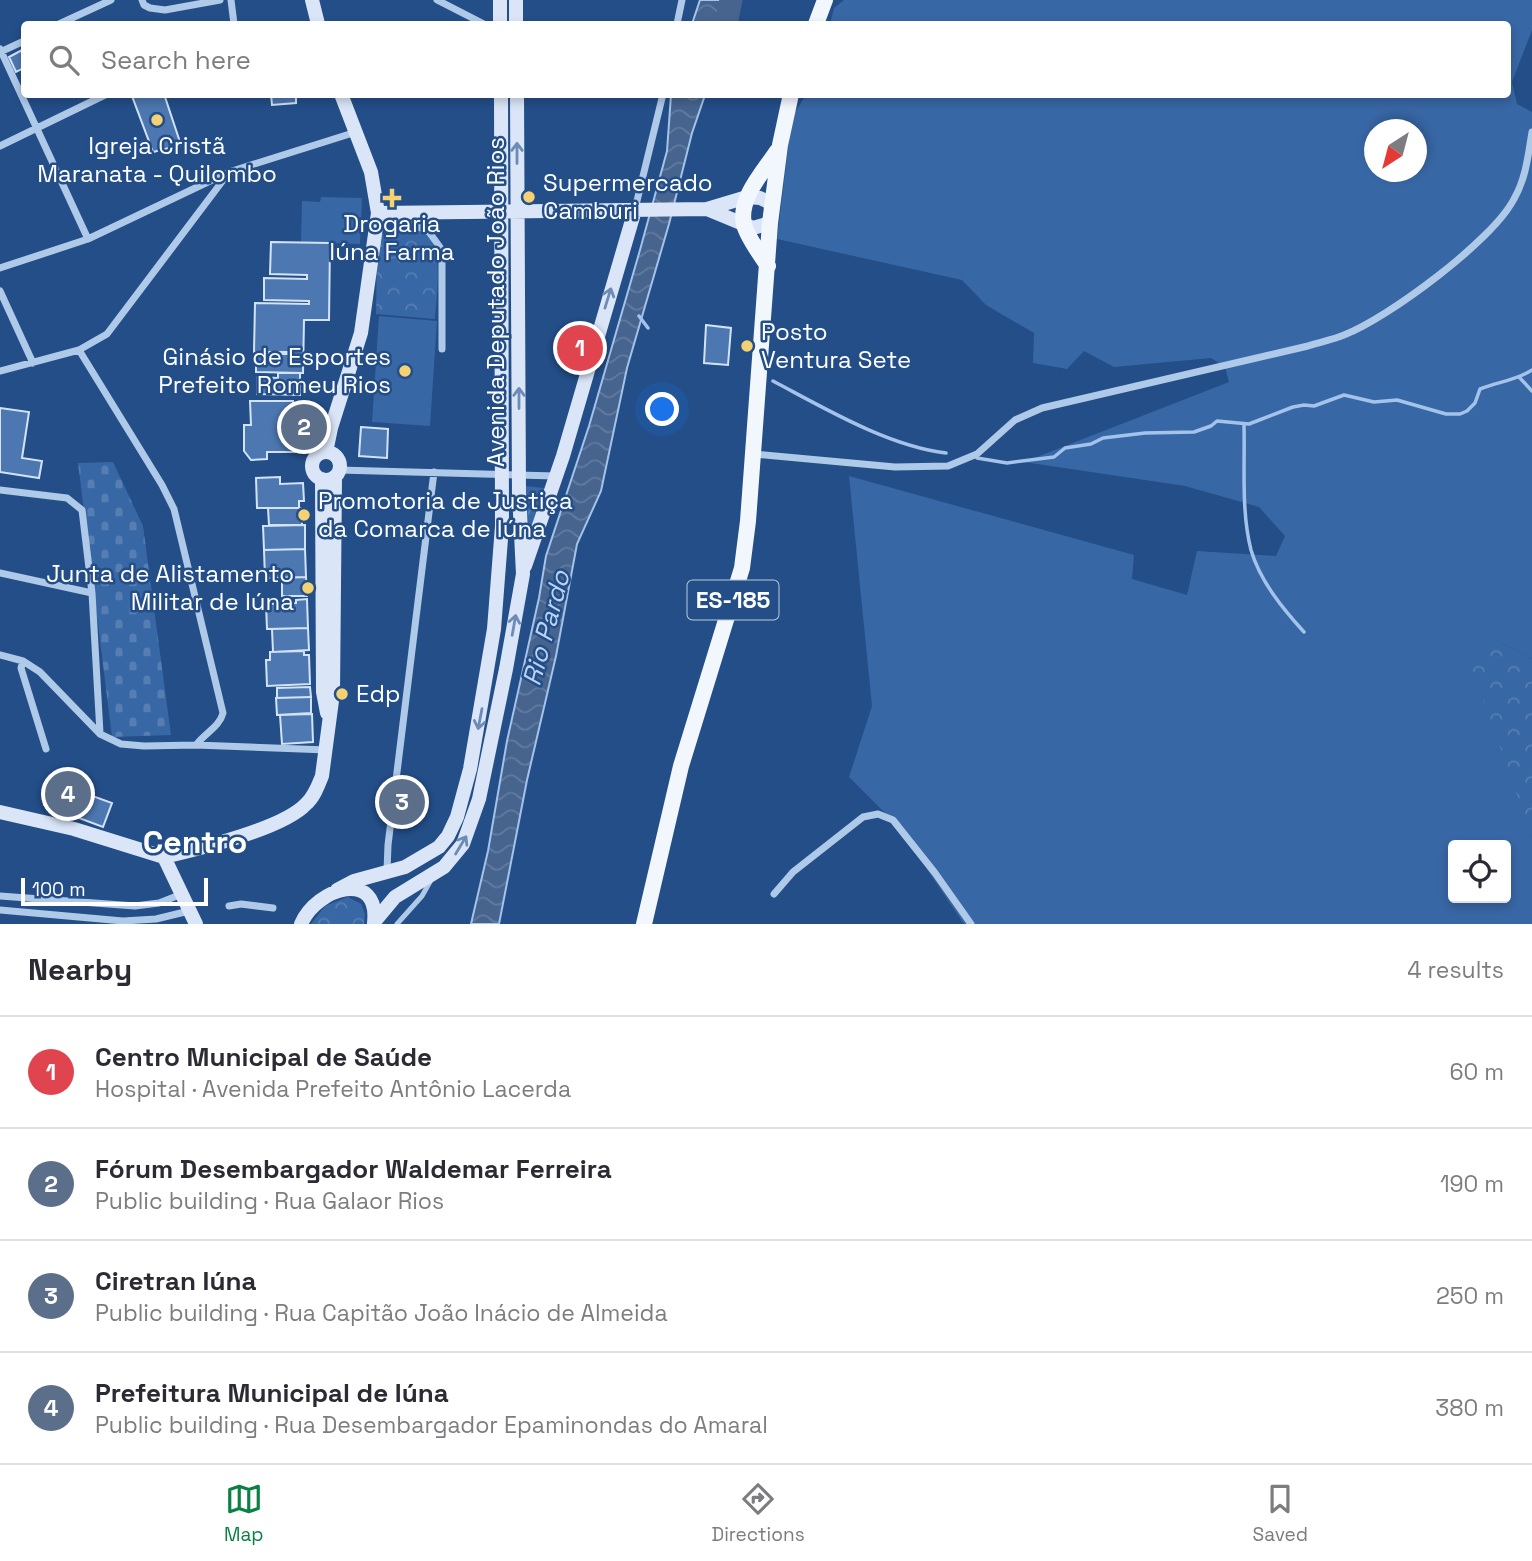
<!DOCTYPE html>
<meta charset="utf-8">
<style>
:root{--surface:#fff;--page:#f7f7f7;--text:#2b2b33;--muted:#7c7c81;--line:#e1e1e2;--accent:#0b8043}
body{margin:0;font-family:"Space Grotesk",sans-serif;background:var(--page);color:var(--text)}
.controls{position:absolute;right:21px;bottom:21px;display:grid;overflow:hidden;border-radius:7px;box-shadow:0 4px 10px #0003}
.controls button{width:63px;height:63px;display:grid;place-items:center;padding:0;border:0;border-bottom:2px solid var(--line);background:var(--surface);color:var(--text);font:35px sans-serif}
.compass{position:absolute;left:1364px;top:119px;width:63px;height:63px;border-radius:50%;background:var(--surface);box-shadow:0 4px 10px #0003;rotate:216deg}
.scale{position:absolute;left:21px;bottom:18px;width:187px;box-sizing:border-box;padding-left:7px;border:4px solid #fff;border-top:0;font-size:19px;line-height:24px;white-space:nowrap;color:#fff;-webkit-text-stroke:5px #234e88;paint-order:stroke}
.you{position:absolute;left:663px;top:410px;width:24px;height:24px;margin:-18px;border:5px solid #fff;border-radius:50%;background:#1a73e8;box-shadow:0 0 0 10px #1a73e833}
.badge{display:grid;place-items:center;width:46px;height:46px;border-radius:50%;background:var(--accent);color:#fff;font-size:23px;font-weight:700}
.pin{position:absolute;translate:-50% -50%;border:4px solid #fff;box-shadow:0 2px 7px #0006}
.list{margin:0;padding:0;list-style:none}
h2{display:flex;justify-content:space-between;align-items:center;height:91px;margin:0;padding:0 28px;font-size:30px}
h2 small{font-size:23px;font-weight:400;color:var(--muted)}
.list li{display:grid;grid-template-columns:46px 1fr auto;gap:21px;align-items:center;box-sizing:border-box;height:112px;padding:0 28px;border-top:2px solid var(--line)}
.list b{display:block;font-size:26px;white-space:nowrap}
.list p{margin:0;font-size:23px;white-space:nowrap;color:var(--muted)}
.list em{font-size:23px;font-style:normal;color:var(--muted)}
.icon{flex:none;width:38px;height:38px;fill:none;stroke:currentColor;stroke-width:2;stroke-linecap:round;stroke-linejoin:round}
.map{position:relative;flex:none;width:1532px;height:924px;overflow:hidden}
.search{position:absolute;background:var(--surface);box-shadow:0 4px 10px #0003;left:21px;right:21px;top:21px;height:77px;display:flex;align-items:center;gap:18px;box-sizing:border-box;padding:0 24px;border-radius:7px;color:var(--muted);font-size:26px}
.sheet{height:539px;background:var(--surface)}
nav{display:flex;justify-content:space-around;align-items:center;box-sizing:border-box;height:98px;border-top:2px solid var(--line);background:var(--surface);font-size:19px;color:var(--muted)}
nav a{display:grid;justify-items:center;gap:4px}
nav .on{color:var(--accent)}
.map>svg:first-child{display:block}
.green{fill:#3867a5;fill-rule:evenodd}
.forest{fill:url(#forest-crowns)}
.cemetery{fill:url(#cemetery-stones)}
.water{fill:url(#water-waves);stroke:#a3c3ea;stroke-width:2}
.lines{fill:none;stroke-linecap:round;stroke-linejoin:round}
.stream{stroke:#a3c3ea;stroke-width:3.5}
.river{stroke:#46648e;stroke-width:23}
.building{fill:#4c77b0;stroke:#d3e3f7;stroke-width:2}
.lane{stroke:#afc9e9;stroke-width:5}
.street{stroke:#afc9e9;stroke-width:7}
.secondary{stroke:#dae6f8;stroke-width:14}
.primary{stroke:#f2f7fe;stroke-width:16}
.oneway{stroke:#6c8bb5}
.poi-dot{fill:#f4d172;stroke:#234e88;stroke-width:2.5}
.labels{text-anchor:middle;stroke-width:5;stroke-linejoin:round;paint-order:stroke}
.shield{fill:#234e88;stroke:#bdcadb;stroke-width:2}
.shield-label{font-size:23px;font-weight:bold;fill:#fff}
.poi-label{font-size:24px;fill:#fff;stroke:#234e88;text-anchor:start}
.street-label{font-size:24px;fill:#fff;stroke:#234e88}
.water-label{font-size:26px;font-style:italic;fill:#bbd3f1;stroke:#234e88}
.district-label{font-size:32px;font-weight:bold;fill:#fff;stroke:#234e88}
</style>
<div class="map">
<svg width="1532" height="924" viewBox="0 0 1532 924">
<defs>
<pattern id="forest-crowns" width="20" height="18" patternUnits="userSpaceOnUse" patternTransform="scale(1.75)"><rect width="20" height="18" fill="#3867a5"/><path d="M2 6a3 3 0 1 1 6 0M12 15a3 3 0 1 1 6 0" fill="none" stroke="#567eb2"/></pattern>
<pattern id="cemetery-stones" width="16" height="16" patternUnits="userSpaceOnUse" patternTransform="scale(1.75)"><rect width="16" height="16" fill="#3867a5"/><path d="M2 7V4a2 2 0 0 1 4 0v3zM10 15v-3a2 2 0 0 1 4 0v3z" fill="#567eb2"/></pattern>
<pattern id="water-waves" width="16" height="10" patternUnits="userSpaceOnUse" patternTransform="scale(1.75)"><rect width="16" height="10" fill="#46648e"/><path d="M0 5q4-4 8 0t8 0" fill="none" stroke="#627b9f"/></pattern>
</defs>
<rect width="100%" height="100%" fill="#234e88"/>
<path class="green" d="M844 0H1532V30L1512 82 1517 104 1532 112V659L1497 641 1527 820 1532 837V924H964L906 838 889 817 849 777 872 706 849 476 1134 555 1132 579 1187 595 1197 551 1276 556 1285 536 1259 507 1185 486 1024 462 1229 382 1225 367 1211 358 1114 367 1084 351 1067 369 1033 363 1034 333 986 305 962 280 777 239 791 123 793 115 806 95 1508 94V24H830L834 8ZM1374 130H1416V172H1374ZM1453 845H1506V898H1453Z
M321 197 362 198 360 244 301 242 302 201 320 202Z
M379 316 437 321 430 426 372 422Z"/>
<path class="forest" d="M389 231C398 230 412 228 421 232 446 241 436 297 435 319L376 314 377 245 381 235Z
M524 486 544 488 527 541Z
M1497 641 1532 659V837L1466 651Z
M348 897 361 904 365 914 364 924H311L325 906Z"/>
<path class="cemetery" d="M113 462 143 526 171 735 112 737 78 463Z"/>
<path class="water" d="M700 0H730L729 24H692Z
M671 95H705L692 133 669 224 627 368 601 491 577 544 556 656 527 780 499 924H471L488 851 507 741 539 598 546 556 589 426 640 250 667 151Z"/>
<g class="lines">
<path class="stream" d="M639 316 648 328
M1519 377 1532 391
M773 381C824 408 888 446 946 453
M1244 425C1245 465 1241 511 1251 550 1260 581 1283 609 1304 632
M977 458 1007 463 1054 457 1065 448 1091 444 1103 438 1145 433 1194 432 1211 426 1217 421 1249 424 1293 407 1304 405 1314 406 1344 395 1374 402 1397 400 1446 414H1460L1467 411 1475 403 1480 389C1498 382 1517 380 1532 370"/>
<path class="river" d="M726 24 731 0"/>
</g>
<path class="building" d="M24 49V68L16 72 9 57Z
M137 94H164L181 145 153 152 132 96Z
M271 94H296V103L272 105Z
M271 242 330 243 329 320H304L303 373 256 372V354H289V352H254L255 303 309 304V301L264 300V278L307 279V275L270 274Z
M706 325 731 328 728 365 704 363Z
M278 373H300V395L257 394V377L278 378Z
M250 401H293V413H301V439H295V452H267V459L251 460 244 451V425H251Z
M0 408 29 412 22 458 42 461 39 478 0 472Z
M361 427 388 429 387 458 359 456Z
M280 477V484L303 483 304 501H299V508H257L256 478Z
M268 508H302V525H269Z
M305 525V549L264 550 263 526Z
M305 549 306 577 265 578 264 550Z
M306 577 307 596H282V578Z
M307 599 308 628 267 629 266 604 296 603V600Z
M308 628 309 650 273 652 272 629Z
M304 651V655H309L310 684 267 686 266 660H270V652Z
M310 687 311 697 277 698V688Z
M311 697V713L277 715 276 698Z
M312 714 313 742 282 744 280 715Z
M55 776 67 780 65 786 112 803 103 827 44 805Z"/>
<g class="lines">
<path class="lane" d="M397 924 422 896 431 880"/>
<path class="street" d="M142 0 144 5 150 8 165 10 220 0
M231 0 234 24
M437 0 484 24
M59 24 111 0
M677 24 682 0
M0 49 88 239
M0 52 24 41
M0 146 107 94
M635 209 663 94
M392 212 399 222 417 226 429 232 442 250V349
M0 268 88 239 229 172 356 132
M0 291 33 363
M79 350 162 485 174 509 223 713C220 726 205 733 196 745
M0 371 79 350 107 334 227 175
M754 454 895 467 948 466 977 454 1015 420 1042 408 1308 346C1320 342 1332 340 1344 335 1388 318 1492 241 1514 199 1526 178 1528 156 1532 132
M339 470 556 476
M0 490 67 498 82 510 92 593 100 733
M0 573 92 593
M0 655 23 661 40 672 100 734 121 744 144 746 196 745 327 750
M23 661 21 668 46 749
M387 871 388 845 434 472
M774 894 793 872 863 817 878 814 893 820 935 873 971 924
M0 896 135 906 159 903 182 894
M229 906 241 904 273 908
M0 910 123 921 156 919 189 911"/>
<path class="secondary" d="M312 0 318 24
M500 0V24
M516 0V24
M707 209 753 228 770 223
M378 213 707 209 747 197 760 198 773 204
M326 452 331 428 361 333 378 213 371 172 341 94
M312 466a14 14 0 1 1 28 0a14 14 0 1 1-28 0Z
M322 479 323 692 327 713
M525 566 563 456 635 210
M0 812 74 829 164 857
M164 857C198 849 283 829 306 804 314 797 318 786 322 776L333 693 335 477
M164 857 196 924
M337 890 354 881 405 867 439 847 448 836 457 817 470 769 494 629 502 526 501 94
M375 921 395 897 444 867 463 844 479 799 506 669 523 574 519 493 517 94
M301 924C317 887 380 869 374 923"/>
<path class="primary" d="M816 24 825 0
M768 266C761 256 746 235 744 224 738 198 764 171 777 151
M644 924 681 766 742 568 748 521 770 223 780 145 791 94"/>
</g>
<defs><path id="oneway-shaft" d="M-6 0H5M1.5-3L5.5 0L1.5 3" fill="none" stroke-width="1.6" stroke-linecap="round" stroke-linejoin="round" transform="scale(1.75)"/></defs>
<g class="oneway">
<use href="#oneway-shaft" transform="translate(517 153) rotate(-90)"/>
<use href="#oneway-shaft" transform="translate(608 298) rotate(-73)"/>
<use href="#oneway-shaft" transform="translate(519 398) rotate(-90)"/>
<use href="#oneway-shaft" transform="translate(514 625) rotate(-80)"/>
<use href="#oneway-shaft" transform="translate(480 719) rotate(101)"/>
<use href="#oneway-shaft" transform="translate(461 845) rotate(-59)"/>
</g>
<g class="poi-dot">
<circle cx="157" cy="120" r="7"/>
<circle cx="529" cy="197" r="7"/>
<path d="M388.5 187.5h7v7h7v7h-7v7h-7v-7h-7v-7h7z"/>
<circle cx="747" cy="346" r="7"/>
<circle cx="405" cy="371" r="7"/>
<circle cx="304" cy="515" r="7"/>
<circle cx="308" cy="588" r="7"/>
<circle cx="342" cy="694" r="7"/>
</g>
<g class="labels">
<rect class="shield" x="687.5" y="580.5" width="91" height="39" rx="5"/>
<g class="shield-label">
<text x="733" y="608">ES-185</text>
</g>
<g class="poi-label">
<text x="157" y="154" text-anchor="middle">Igreja Cristã<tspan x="157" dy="28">Maranata - Quilombo</tspan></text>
<text x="543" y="191">Supermercado<tspan x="543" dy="28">Camburi</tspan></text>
<text x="392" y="232" text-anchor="middle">Drogaria<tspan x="392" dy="28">Iúna Farma</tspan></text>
<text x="761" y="340">Posto<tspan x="761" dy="28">Ventura Sete</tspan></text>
<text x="391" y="365" text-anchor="end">Ginásio de Esportes<tspan x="391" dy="28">Prefeito Romeu Rios</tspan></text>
<text x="318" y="509">Promotoria de Justiça<tspan x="318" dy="28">da Comarca de Iúna</tspan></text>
<text x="294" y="582" text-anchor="end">Junta de Alistamento<tspan x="294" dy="28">Militar de Iúna</tspan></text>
<text x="356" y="702">Edp</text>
</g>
<g class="street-label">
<text transform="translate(496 302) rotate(-90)" y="8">Avenida Deputado João Rios</text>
</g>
<g class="water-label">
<text transform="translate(546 628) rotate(-75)" y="9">Rio Pardo</text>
</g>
<g class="district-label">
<text x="195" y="853">Centro</text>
</g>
</g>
</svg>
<div class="controls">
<button><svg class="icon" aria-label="locate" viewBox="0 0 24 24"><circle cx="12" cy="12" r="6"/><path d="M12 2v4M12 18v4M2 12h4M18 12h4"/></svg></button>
</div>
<svg class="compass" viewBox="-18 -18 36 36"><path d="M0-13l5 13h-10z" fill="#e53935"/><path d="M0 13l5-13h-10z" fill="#7c7c81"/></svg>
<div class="scale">100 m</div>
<div class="you"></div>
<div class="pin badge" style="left:580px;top:348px;background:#e0444e">1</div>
<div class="pin badge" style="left:304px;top:427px;background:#5c6f8a">2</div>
<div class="pin badge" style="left:402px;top:802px;background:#5c6f8a">3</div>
<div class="pin badge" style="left:68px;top:794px;background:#5c6f8a">4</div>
<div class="search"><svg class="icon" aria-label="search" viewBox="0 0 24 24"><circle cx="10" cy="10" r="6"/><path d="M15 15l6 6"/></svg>Search here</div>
</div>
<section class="sheet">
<h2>Nearby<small>4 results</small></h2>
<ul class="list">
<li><span class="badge" style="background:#e0444e">1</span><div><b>Centro Municipal de Saúde</b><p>Hospital · Avenida Prefeito Antônio Lacerda</p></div><em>60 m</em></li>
<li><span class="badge" style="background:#5c6f8a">2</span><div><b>Fórum Desembargador Waldemar Ferreira</b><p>Public building · Rua Galaor Rios</p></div><em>190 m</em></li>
<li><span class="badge" style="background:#5c6f8a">3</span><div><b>Ciretran Iúna</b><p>Public building · Rua Capitão João Inácio de Almeida</p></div><em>250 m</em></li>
<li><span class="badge" style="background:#5c6f8a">4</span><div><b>Prefeitura Municipal de Iúna</b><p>Public building · Rua Desembargador Epaminondas do Amaral</p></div><em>380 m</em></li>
</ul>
</section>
<nav>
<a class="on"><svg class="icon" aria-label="map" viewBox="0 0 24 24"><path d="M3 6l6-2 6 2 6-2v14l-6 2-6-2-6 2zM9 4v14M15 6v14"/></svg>Map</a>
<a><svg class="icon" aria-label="directions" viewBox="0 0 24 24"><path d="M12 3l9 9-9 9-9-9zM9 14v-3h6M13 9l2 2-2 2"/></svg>Directions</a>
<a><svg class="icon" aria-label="saved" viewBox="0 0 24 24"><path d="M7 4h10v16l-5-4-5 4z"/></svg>Saved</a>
</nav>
